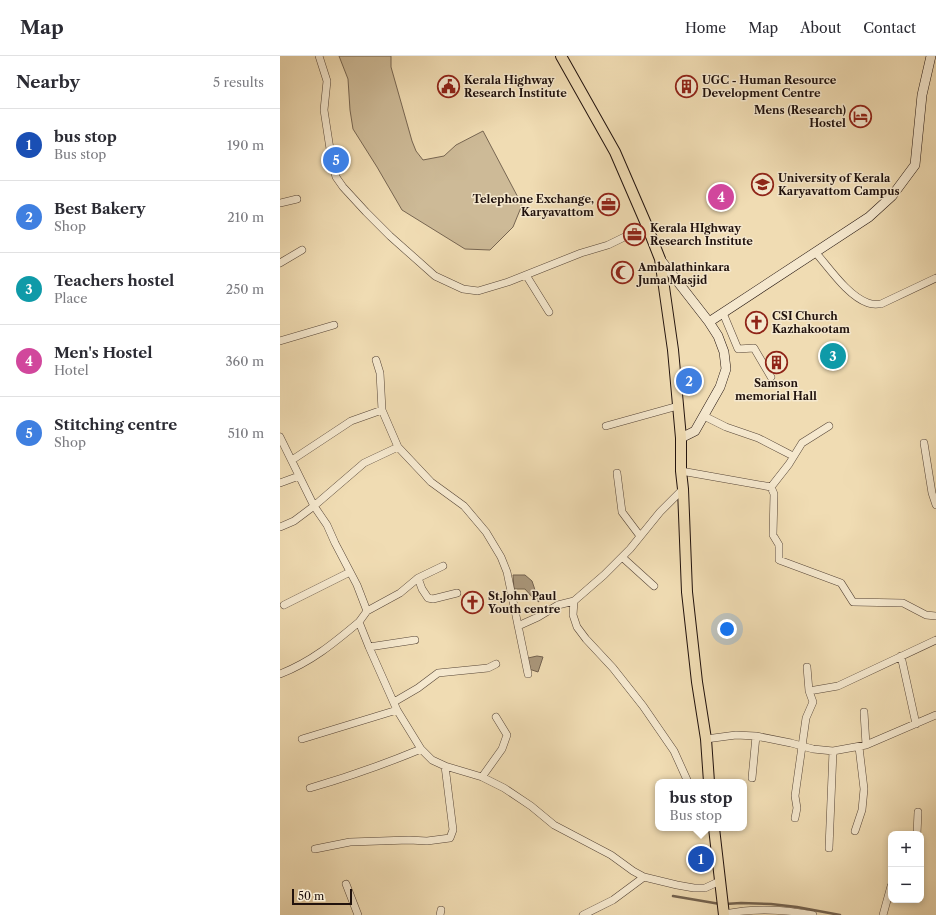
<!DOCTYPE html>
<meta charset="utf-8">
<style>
:root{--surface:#fff;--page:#f7f7f7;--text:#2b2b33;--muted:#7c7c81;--line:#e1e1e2;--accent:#0b8043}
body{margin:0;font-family:"Libre Caslon Text",serif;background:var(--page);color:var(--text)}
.controls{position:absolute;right:12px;bottom:12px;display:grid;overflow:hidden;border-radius:8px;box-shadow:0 2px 6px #0003}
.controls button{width:36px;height:36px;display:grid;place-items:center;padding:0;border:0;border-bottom:1px solid var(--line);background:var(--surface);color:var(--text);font:20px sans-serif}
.scale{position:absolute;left:12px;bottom:10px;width:60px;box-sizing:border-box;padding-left:4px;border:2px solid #21120d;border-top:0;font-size:11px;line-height:14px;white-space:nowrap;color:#21120d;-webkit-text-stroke:3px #f5e8ce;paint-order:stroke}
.you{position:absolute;left:447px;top:573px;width:14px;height:14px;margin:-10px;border:3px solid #fff;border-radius:50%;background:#1a73e8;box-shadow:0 0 0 6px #1a73e833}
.badge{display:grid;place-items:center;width:26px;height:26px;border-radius:50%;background:var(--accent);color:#fff;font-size:13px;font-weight:700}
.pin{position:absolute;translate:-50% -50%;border:2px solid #fff;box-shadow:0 1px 4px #0006}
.popup{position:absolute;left:375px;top:723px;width:92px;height:52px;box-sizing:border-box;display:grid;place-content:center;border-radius:8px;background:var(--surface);filter:drop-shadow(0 1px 3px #0005);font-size:13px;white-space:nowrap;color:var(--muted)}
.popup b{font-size:15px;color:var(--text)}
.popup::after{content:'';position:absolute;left:50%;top:100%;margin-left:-8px;border:8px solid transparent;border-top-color:var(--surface)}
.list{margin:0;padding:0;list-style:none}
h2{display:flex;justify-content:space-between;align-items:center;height:52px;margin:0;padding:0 16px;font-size:17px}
h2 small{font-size:13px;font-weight:400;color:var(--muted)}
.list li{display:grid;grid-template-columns:26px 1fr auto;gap:12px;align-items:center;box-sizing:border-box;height:72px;padding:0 16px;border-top:1px solid var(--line)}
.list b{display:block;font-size:15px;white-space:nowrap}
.list p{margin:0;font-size:13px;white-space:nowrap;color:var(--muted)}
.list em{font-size:13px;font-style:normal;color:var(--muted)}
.map{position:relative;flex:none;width:656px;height:859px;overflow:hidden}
header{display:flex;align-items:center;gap:24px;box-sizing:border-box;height:56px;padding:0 20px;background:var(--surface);border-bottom:1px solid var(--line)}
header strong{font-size:19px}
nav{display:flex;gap:22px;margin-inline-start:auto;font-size:14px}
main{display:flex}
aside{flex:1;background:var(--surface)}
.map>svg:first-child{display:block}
.green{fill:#cdba97;stroke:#776652}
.water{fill:#aa977b;stroke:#73624f}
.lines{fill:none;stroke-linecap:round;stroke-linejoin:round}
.stream{stroke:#73624f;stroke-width:2.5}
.street-casing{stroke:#554436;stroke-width:8}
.secondary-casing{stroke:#21120d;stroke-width:10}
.primary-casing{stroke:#21120d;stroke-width:12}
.street{stroke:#f5e8ce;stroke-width:7}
.secondary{stroke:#f5e8ce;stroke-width:9}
.primary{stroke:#f0dcb3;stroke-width:10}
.labels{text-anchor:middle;stroke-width:3;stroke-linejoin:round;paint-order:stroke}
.poi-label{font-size:11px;font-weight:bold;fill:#21120d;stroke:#f5e8ce;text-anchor:start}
</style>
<header>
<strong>Map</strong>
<nav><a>Home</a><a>Map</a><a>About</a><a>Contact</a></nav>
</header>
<main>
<aside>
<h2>Nearby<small>5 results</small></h2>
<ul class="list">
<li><span class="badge" style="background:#1a4fb4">1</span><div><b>bus stop</b><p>Bus stop</p></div><em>190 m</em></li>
<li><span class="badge" style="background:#3f7fe0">2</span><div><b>Best Bakery</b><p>Shop</p></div><em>210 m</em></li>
<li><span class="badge" style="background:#0f9aa8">3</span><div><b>Teachers hostel</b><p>Place</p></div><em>250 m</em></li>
<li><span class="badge" style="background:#d1479c">4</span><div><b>Men's Hostel</b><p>Hotel</p></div><em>360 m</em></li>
<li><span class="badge" style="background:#3f7fe0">5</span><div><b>Stitching centre</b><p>Shop</p></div><em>510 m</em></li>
</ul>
</aside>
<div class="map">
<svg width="656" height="859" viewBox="0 0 656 859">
<rect width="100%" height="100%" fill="#f0dcb3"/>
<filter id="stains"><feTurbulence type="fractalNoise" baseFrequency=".005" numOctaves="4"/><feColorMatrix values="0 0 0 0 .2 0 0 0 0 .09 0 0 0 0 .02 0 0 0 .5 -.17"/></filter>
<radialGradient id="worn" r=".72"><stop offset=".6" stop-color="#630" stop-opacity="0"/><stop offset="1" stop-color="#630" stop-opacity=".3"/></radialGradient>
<path class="green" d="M59 0H111V11L132 85 136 95 143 104 164 100 176 89 203 75 242 149 233 171 210 194 185 193 122 154 97 111 73 73 70 54 68 23Z"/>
<path class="water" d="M233 519H245L252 525 259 546 252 541 245 533H234Z
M257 600 263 601 258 616 249 613 248 602Z"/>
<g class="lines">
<path class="stream" d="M393 840 440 848
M445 848 461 847 491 848 517 851 560 859"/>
<defs>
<path id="street" d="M39 0 47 25 44 54 52 106 56 121 63 131 86 156 110 180 155 220 183 233 198 235 228 226 301 197 328 189 367 170
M0 147 17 143
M536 197C550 213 568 240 588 247 593 249 597 248 601 248L656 222
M0 207 22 194
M246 219 269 256
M443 257 458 293 474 292 491 321
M0 285 54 269
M96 304 100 317 102 354
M424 360 446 371 478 382 513 400
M326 370 398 350
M0 381 34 450 47 469 55 487 77 529 87 555 79 566 89 591 117 654 141 693 152 704 165 710 202 721 224 732 251 750 274 769 331 799 353 815 364 821 397 829 414 832H425L440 825
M644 387 652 437 656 449
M12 404 71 365 102 354 118 391 151 426 184 450 206 476 221 501 227 516 248 618
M401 415 491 431 494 438 493 479 499 489V504L561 527 573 546 623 547 646 559 656 560
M337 417 342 456 360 480
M0 427 19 420
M491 431 509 408 522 387 549 370
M403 433 380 456 350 493 324 519 294 545 293 559 297 571 306 583 333 612 363 650 394 695 408 726
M0 471 14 465 34 450 84 407 118 391
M342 501 374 530
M138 522 142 533 148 542 153 543 177 537
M4 549 70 516
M87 555 120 537 138 522 163 510
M238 570 258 561 278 549 294 545
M89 591 135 584
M621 600 636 668
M0 618C31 606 54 587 79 566
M529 635 558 630 656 584
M114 646 138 632 158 617 208 612 216 608
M584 656 586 689
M22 683 117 654
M426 683 456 679 476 680 511 687 533 693 553 695 586 689 656 659
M202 721 222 693 227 679 216 661
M472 722 476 680
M30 732C68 721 105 708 141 693
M515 762 517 752 515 740 526 662 533 646 529 635 527 611
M575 775 582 754 584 733 579 691
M637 778 638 756
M549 792 553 695
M35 793 70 786 129 784 147 785 170 782 173 774 165 710
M66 828 78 859
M444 858C473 852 504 853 533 859
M160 859 161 854
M303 859 333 844 364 821
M603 859 611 830"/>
<path id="secondary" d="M380 203 429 266 438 280 444 296 446 313 440 331 415 375 401 382
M429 266 589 161 612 140 635 109 642 39 651 0"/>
<path id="primary" d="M281 0 335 96 367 170 380 203 393 294 401 382V415L403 433 407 536 417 626 426 683 429 726
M434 772 444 859"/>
</defs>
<use href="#street" class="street-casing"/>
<use href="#secondary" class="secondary-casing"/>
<use href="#primary" class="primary-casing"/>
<use href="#street" class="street"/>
<use href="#secondary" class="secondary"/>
<use href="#primary" class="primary"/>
</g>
<defs>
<symbol id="civic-ring" viewBox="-11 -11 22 22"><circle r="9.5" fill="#f5e8ce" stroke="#8f2418" stroke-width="1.5"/><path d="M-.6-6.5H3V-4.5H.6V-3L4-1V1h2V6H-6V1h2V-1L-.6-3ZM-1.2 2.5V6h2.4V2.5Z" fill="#8f2418"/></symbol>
<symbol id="building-ring" viewBox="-11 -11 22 22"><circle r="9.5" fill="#f5e8ce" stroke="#8f2418" stroke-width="1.5"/><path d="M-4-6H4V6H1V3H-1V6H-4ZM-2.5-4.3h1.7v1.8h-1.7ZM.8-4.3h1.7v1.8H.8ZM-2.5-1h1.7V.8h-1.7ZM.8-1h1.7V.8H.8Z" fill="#8f2418"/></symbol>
<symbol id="hotel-ring" viewBox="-11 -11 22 22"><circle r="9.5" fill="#f5e8ce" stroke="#8f2418" stroke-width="1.5"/><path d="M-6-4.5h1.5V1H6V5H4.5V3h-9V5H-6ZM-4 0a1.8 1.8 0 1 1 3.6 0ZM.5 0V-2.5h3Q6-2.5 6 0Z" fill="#8f2418"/></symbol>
<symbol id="university-ring" viewBox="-11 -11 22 22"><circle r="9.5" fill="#f5e8ce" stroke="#8f2418" stroke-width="1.5"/><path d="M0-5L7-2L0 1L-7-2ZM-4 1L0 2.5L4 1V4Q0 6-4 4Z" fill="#8f2418"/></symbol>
<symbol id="office-ring" viewBox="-11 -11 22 22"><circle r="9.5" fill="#f5e8ce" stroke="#8f2418" stroke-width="1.5"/><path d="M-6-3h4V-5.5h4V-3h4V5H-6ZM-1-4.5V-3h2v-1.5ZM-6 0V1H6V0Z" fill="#8f2418"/></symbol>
<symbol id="mosque-ring" viewBox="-11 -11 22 22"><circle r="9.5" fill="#f5e8ce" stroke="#8f2418" stroke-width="1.5"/><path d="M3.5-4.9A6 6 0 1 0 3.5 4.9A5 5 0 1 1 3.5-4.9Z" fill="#8f2418"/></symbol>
<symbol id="church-ring" viewBox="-11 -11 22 22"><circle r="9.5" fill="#f5e8ce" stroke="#8f2418" stroke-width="1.5"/><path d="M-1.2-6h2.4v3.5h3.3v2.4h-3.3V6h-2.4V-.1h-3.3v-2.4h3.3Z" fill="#8f2418"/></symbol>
</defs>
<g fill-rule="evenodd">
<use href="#civic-ring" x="156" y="18" width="25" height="25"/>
<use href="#building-ring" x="394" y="18" width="25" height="25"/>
<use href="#hotel-ring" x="568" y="48" width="25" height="25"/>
<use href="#university-ring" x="470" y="116" width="25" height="25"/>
<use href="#office-ring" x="316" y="136" width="25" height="25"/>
<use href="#office-ring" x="342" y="166" width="25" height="25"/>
<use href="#mosque-ring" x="330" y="204" width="25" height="25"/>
<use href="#church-ring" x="464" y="254" width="25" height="25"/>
<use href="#building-ring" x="484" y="294" width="25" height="25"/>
<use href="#church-ring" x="180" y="534" width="25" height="25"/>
</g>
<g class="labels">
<g class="poi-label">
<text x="184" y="28">Kerala Highway<tspan x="184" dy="13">Research Institute</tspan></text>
<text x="422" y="28">UGC - Human Resource<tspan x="422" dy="13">Development Centre</tspan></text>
<text x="566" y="58" text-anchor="end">Mens (Research)<tspan x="566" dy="13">Hostel</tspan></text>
<text x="498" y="126">University of Kerala<tspan x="498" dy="13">Karyavattom Campus</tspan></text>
<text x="314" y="147" text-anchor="end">Telephone Exchange,<tspan x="314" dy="13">Karyavattom</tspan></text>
<text x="370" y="176">Kerala HIghway<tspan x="370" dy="13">Research Institute</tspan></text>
<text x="358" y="215">Ambalathinkara<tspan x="358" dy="13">Juma Masjid</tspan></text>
<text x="492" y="264">CSI Church<tspan x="492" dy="13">Kazhakootam</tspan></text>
<text x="496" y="331" text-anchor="middle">Samson<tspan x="496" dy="13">memorial Hall</tspan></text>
<text x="208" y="544">St.John Paul<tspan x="208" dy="13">Youth centre</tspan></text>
</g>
</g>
<rect width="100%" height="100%" filter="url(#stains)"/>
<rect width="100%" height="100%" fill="url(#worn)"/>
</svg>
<div class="controls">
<button>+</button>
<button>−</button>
</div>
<div class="scale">50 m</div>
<div class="you"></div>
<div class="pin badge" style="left:421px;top:803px;background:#1a4fb4">1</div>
<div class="popup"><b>bus stop</b>Bus stop</div>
<div class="pin badge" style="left:409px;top:325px;background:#3f7fe0">2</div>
<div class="pin badge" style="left:553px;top:300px;background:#0f9aa8">3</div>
<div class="pin badge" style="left:441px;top:141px;background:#d1479c">4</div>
<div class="pin badge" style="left:56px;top:104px;background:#3f7fe0">5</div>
</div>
</main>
